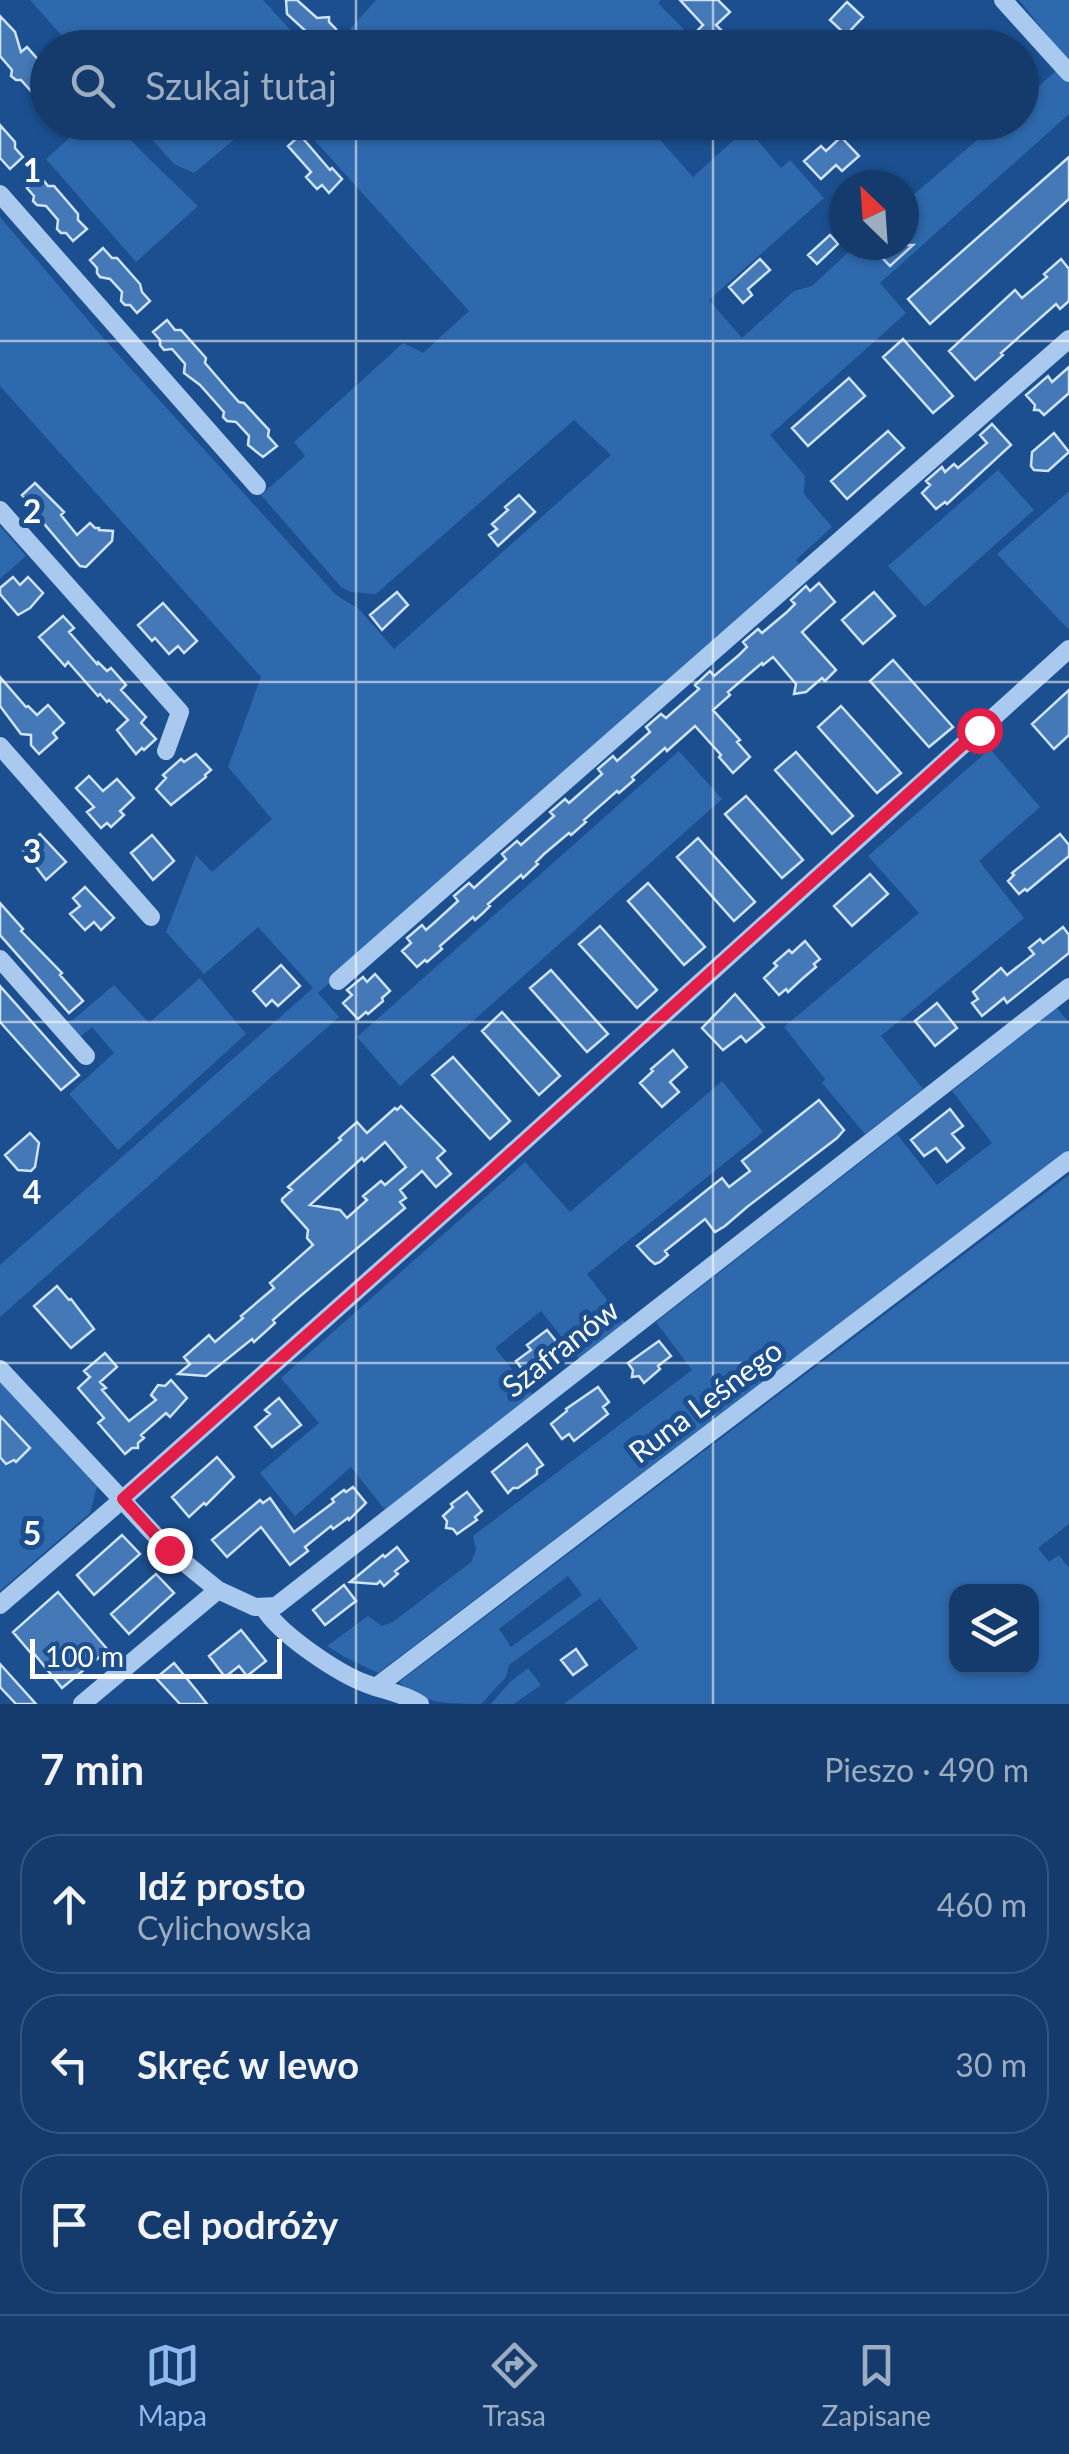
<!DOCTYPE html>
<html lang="pl">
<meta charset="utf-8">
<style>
:root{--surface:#143b6b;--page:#214673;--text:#f1f3f6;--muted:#9dadc1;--line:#33557e;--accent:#90b9f0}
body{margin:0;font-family:Lato,sans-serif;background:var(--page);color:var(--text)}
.controls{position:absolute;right:30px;bottom:30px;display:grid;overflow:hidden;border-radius:20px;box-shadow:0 2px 8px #0004}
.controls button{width:90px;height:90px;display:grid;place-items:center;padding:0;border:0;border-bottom:2px solid var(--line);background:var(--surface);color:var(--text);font:50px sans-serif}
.compass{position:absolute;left:829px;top:170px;width:90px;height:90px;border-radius:50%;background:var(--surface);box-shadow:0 2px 8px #0004;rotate:335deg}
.scale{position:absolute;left:30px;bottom:25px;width:252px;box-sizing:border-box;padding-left:10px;border:5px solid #fff;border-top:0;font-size:28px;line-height:35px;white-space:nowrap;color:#fff;-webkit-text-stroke:8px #1b4f8f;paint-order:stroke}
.stop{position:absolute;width:30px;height:30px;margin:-22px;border:8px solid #e11d48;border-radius:50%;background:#fff}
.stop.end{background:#e11d48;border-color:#fff;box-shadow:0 2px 10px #0008}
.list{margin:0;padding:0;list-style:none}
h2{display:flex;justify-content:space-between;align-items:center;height:130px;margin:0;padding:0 40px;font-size:42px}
h2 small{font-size:32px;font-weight:400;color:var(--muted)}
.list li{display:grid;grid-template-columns:65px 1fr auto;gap:30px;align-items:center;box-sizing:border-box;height:140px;margin:0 20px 20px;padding:0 20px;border:2px solid var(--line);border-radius:40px}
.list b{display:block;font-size:38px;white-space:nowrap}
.list p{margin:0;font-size:32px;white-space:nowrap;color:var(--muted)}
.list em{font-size:32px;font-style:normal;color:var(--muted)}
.icon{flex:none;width:55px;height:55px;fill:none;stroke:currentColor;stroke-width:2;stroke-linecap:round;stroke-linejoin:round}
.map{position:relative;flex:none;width:1069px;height:1704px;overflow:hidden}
.search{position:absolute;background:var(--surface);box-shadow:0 2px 8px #0004;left:30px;right:30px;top:30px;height:110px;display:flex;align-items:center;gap:25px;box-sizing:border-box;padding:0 35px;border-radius:55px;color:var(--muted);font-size:38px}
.sheet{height:610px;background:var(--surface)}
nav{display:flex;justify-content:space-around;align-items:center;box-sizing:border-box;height:140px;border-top:2px solid var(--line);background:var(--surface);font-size:28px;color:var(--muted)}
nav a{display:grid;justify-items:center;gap:5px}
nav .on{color:var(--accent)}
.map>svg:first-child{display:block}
.green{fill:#2e69ad;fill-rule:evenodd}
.building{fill:#4478b7;stroke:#cfe3fa;stroke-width:2.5;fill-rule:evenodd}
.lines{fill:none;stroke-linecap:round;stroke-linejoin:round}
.minor{stroke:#a9c9ee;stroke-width:18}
.route{stroke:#e11d48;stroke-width:12}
.grid{fill:none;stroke:#fff;stroke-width:2.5;stroke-opacity:0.55}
.labels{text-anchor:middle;stroke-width:10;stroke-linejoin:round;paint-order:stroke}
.street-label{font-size:30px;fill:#fff;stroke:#1b4f8f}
.grid-label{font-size:32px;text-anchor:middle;font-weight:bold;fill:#fff;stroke:#1b4f8f;stroke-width:10;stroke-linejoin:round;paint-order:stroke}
</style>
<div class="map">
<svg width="1069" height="1704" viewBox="0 0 1069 1704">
<rect width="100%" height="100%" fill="#1b4f8f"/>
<path class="green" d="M30 0H263L306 47H72Z
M376 0H661L658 3 701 47H334Z
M1019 0H1069V62Z
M1058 69 1069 82V114L880 283 906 313 770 435 805 476 804 494 832 527 796 560 802 567 318 993 339 1017 0 1317V1265L313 988 258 927 204 974 166 932 196 855 212 872 272 819 228 767 261 677 0 386V217L105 340 336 595 359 609 394 649 611 455 574 420 376 594 351 592 341 587 261 495 305 456 294 442 403 343 423 353 469 311 299 123H645L693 177 747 128 781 168 790 160 824 198 709 300 742 338 794 291 812 286 856 245H904V203L997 123 1022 122V101Z
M87 122 116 123 141 151 198 206 136 262 46 159Z
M137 123H254L194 173 174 164Z
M998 470 1034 510 925 607 888 566Z
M1069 491V630L997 554Z
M0 526 26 556 0 579Z
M990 749 1040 807 979 861 1024 918 881 1036 923 1089 865 1134 822 1083 825 1079 784 1027 919 913 868 856Z
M679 751 722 799 400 1086 357 1037Z
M200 978 246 1034 118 1150 69 1094 114 1053 92 1027 80 1037 68 1024 114 985 149 1023Z
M1057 1008 1069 1023V1150L378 1673 345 1657 327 1646 368 1616 382 1626 393 1622 471 1562 476 1550 473 1536 692 1370 656 1322 897 1134 937 1185 992 1143 952 1091Z
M722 1081 763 1132 587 1274 625 1323 579 1359 541 1311 495 1348 533 1395 386 1511 351 1467 295 1516 260 1473 319 1423 281 1378 525 1162 570 1212Z
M1069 1175V1524L1038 1548 1049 1562 1059 1555 1069 1568V1704H564L638 1648 600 1598 509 1665 506 1677 481 1704C450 1704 419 1704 399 1682ZM568 1576 582 1595 511 1647 499 1629ZM956 1592H1032V1666H956Z
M0 1380 97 1486 90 1513 0 1591Z
M528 1668 541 1685 514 1704H491L510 1682Z"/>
<path class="building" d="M286 0H297L317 18 329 17V22L336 29 324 42 317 35 311 36 287 14Z
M680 0H718L730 12 716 25 722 31 710 42 698 30 703 25Z
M847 2 863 17 846 35 830 20Z
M0 16 15 32 21 52 27 47 48 71V110L21 80H16L11 76 12 70 0 56Z
M0 125 15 142V148L23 157 10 169 0 158Z
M300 135 330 170 332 168 342 179 329 193 322 185 317 189 306 177 311 172 288 146Z
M841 137 859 156 842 171 836 165 821 179 804 161 821 146 826 151Z
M1069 157V199L930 324 908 299Z
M40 176 48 186H54L78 214V220L87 229 73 241 66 233H61L57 229 58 220 46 206 37 205 33 201 34 196 27 188Z
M830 235 838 244 817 264 808 255Z
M870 245H913L890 266Z
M103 248 112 258H117L140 284 142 292 150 301 137 313 130 305H125L121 301 122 292 110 279 100 277 97 273V268L90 260Z
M760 259 770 270 748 289 752 295 743 303 729 287Z
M1061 259 1069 269V301L1060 309 1056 304 1001 353 1003 355 975 380 949 351 1015 290 1022 298 1047 277 1044 274Z
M167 320 175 330H181L206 358 205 363 230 392 239 402 244 403 269 430 268 436 277 446 263 457 248 445 249 436 236 422 227 421 223 417 224 412 200 385 184 373 185 364 172 349 164 350 160 345V340L153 332Z
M903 339 953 396 933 413 883 357Z
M1069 367V393L1044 415 1039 410H1034L1035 405 1026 395 1048 376 1052 382Z
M849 378 865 396 808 446 792 428Z
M992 424 1011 445 947 504 945 502 936 509 922 493 930 485 926 481 942 467 945 472 954 464 958 468 987 443 980 435Z
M888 431 904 448 847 499 831 481Z
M1054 433 1069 452 1048 471 1034 470 1031 466 1032 452Z
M35 483 64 512 61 515 77 535 90 523 95 528H99V530L113 531 112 541 86 567 80 566 28 505 29 503 22 495Z
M519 495 535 512 498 546 489 535 497 529 492 524 508 510 505 507Z
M13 577 20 585 28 577 43 593 30 608 18 615 0 594V588Z
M819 583 835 602 802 632 836 670 825 681 822 678 806 692 794 694 796 684 773 657 763 665 762 663 728 692 730 695 713 710 740 740 737 742 750 757 733 773 719 757 721 755 695 726 667 751 665 748 648 763 632 777 634 780 619 793 617 791 584 820 586 822 571 835 569 833 544 854 536 862 538 864 523 878 521 875 512 883 488 904 490 906 483 913 475 920 473 917 440 946 442 949 427 962 425 960 417 967 402 951 411 943 407 938 422 925 426 930 435 922 458 901 454 896 469 883 474 888 506 859 502 854 517 841 521 845 554 816 550 812 565 799 569 803 602 774 598 769 613 756 617 761 650 732 646 727 653 721 661 714 666 718 699 689 695 685 710 671 714 676 739 655 747 647 743 642 758 629 762 633 787 612 795 604 791 600 806 586 810 591Z
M397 592 408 605 382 630 370 615Z
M874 592 895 616 863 644 842 620Z
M163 603 197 641 184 653 178 646 169 654 155 638 152 641 138 625Z
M63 616 74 628 69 632 97 664 98 662 107 671 111 668 126 685 121 690 146 717 141 723 156 739 144 750 142 748 136 754 117 730 128 720 109 700 107 702 100 694 98 696 68 662 65 666 39 637Z
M893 660 953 727 929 747 870 681Z
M0 677 26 707 28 706 37 715 48 705 64 723 53 733 57 738 39 754 31 745V735L21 734 0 706Z
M1069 690V735L1054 749 1032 724Z
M841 706 901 773 877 793 818 727Z
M796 752 853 816 832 834 775 770Z
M196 754 211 770 205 775 206 777 171 805 156 789 166 778 163 775 181 759 184 762Z
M89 776 103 791 117 779 134 798 120 811 124 815 111 827 107 823 101 828 87 812 94 807 76 788Z
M746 796 803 860 782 878 725 814Z
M40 834 66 862 46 880 23 850Z
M1060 834 1069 845V856L1027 891 1025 889 1019 894 1008 881 1014 875 1012 873Z
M152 835 174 861 153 880 131 853Z
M698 838 755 902 734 921 677 857Z
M870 874 888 894 852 926 834 906Z
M648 883 705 947 684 965 628 901Z
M85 887 114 918 101 930 94 922 85 930 70 914 80 906 73 898Z
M0 903 23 929 21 931 62 973 60 975 83 1001 69 1013 0 935Z
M600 926 657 990 637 1008 579 944Z
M1063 927 1069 935V953L1007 1003 1004 998 982 1016 972 1003 978 999 973 992 1001 968 1007 975 1034 954 1029 948 1040 939 1043 943Z
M805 941 820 959 814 964 816 967 802 979 788 992 786 989 779 995 764 978 777 966 774 963 789 950 792 953Z
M281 965 300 986 278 1006 272 1000 266 1006 253 991Z
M551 970 608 1034 587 1052 530 988Z
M375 974 390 991 382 998 383 1001 368 1014 366 1012 358 1019 343 1003 352 995 347 990 363 977 367 982Z
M0 986 79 1075 61 1090 0 1022Z
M735 994 764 1027 746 1042 741 1036 723 1050 702 1028Z
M937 1003 957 1028 935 1046 915 1021Z
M502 1012 560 1076 539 1095 482 1031Z
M673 1050 687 1067 670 1082 679 1092 662 1107 640 1083 653 1071 651 1069Z
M453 1057 510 1121 490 1139 432 1075Z
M819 1100 844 1130 837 1138 747 1207 725 1226 715 1232 705 1219 665 1251 668 1255 660 1262 655 1264 650 1260 637 1246 722 1178 729 1187 750 1171 742 1161Z
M401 1106 445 1151 437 1158 451 1174 436 1187 422 1171 400 1190 406 1198 400 1202 405 1208 298 1298 273 1320 275 1323 254 1342 252 1339 206 1376 178 1374 190 1364 184 1357 209 1335 215 1342 243 1318 241 1316 274 1288 270 1283 313 1245 307 1238 308 1230 282 1201V1199L292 1190 288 1187 341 1140 339 1138 357 1122 367 1133 395 1108 397 1110ZM385 1142 406 1167 385 1185 381 1181 363 1196 367 1200 347 1218 340 1210 310 1205 362 1158 364 1161Z
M950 1109 963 1126 952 1134 964 1148 947 1162 936 1148 924 1156 911 1140Z
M30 1133 39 1143 35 1167 31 1171 18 1170 5 1155Z
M57 1286 69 1300 71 1299 94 1329 71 1348 34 1306Z
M547 1330 564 1351 530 1380 516 1361 531 1350 527 1345Z
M659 1341 671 1356 658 1366 660 1369 644 1383 639 1376 632 1377 633 1370 628 1363Z
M105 1353 117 1367 100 1382 106 1388 102 1390 129 1421 156 1400 151 1395 158 1385 165 1386 171 1380 187 1398 170 1417 166 1413 141 1435 144 1438 138 1443V1448H132L125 1454 98 1423 104 1418 78 1388 90 1377 84 1371Z
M598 1387 609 1402 603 1407 608 1414 574 1441 569 1434 562 1439 551 1424 567 1411 566 1409Z
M279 1398 301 1425 272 1447 255 1427 270 1414 265 1410Z
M0 1416 30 1448 16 1462 14 1460 6 1464 0 1457Z
M527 1444 543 1465 537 1469V1474L518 1488H513L508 1493 492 1472Z
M217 1457 234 1477 206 1505 204 1503 189 1517 172 1497Z
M353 1487 366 1503 349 1520 348 1518 333 1529 331 1526 305 1547 308 1551 290 1565 261 1527 227 1557 212 1540 260 1500 263 1503 270 1498 294 1532 334 1502 332 1499 344 1490 346 1492Z
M467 1492 482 1511 475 1517 477 1520 457 1534 453 1529 446 1528 447 1521 443 1516 453 1507 451 1504Z
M122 1535 140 1554 94 1595 77 1575Z
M397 1547 408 1561 395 1571 398 1574 384 1586 380 1581 377 1584 350 1582 383 1555 385 1557Z
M156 1574 174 1593 129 1634 111 1614Z
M344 1585 356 1601 325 1625 313 1610Z
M58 1592 108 1650 62 1688 32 1651 30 1652 13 1632Z
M241 1630 266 1661 247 1676 239 1666 225 1677 209 1656Z
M576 1649 587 1665 573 1675 561 1660Z
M174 1663 197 1691 207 1704H180L156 1678Z
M0 1664 36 1704H16L0 1687Z"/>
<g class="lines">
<path class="minor" d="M1003 0 1069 73
M0 194 257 486
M0 510 180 712 166 751
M0 746 151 917
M0 959 86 1056
M338 981 1069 339
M0 1369 169 1550 218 1590 255 1607 276 1606 1069 987
M0 1605 123 1499 487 1175 1069 649
M264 1608C279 1634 339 1674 367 1684 385 1691 403 1693 420 1704
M376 1687 1069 1160
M82 1704 218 1590"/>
</g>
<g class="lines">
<path class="route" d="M169 1550 123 1499 487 1175 979 730"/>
</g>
<path class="grid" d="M356 0V48M713 0V48M356 122V1704M713 122V1704M0 341H1069M0 682H1069M0 1022H1069M0 1363H1069"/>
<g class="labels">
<g class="street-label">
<text transform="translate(561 1349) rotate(-38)" y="10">Szafranów</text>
<text transform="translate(706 1402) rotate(-37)" y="10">Runa Leśnego</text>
</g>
</g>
<g class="grid-label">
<text x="32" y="182">1</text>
<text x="32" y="523">2</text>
<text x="32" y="863">3</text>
<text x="32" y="1204">4</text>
<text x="32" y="1545">5</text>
</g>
</svg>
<div class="controls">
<button><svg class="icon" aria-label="layers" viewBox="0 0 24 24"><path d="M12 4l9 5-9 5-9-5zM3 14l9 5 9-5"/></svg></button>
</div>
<svg class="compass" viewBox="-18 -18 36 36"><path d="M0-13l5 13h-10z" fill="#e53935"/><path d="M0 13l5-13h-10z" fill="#9dadc1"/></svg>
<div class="scale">100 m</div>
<div class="stop" style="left:979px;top:730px"></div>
<div class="stop end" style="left:169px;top:1550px"></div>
<div class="search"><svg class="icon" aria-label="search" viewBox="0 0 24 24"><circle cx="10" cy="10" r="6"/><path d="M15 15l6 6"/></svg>Szukaj tutaj</div>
</div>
<section class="sheet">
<h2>7 min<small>Pieszo · 490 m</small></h2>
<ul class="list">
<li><svg class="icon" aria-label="ahead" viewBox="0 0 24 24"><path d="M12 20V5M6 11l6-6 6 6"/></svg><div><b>Idź prosto</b><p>Cylichowska</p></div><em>460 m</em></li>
<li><svg class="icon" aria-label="left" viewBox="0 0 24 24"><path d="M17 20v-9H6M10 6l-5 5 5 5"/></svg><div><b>Skręć w lewo</b></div><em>30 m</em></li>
<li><svg class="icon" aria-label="arrive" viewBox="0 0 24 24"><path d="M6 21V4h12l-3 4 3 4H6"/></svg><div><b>Cel podróży</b></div></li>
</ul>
</section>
<nav>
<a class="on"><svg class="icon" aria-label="map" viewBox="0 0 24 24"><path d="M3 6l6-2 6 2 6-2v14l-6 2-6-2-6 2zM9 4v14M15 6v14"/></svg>Mapa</a>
<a><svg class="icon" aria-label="directions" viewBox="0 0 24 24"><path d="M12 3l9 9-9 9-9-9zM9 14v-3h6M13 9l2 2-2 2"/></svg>Trasa</a>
<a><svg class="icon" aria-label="saved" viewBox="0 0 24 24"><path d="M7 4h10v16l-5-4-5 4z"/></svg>Zapisane</a>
</nav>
